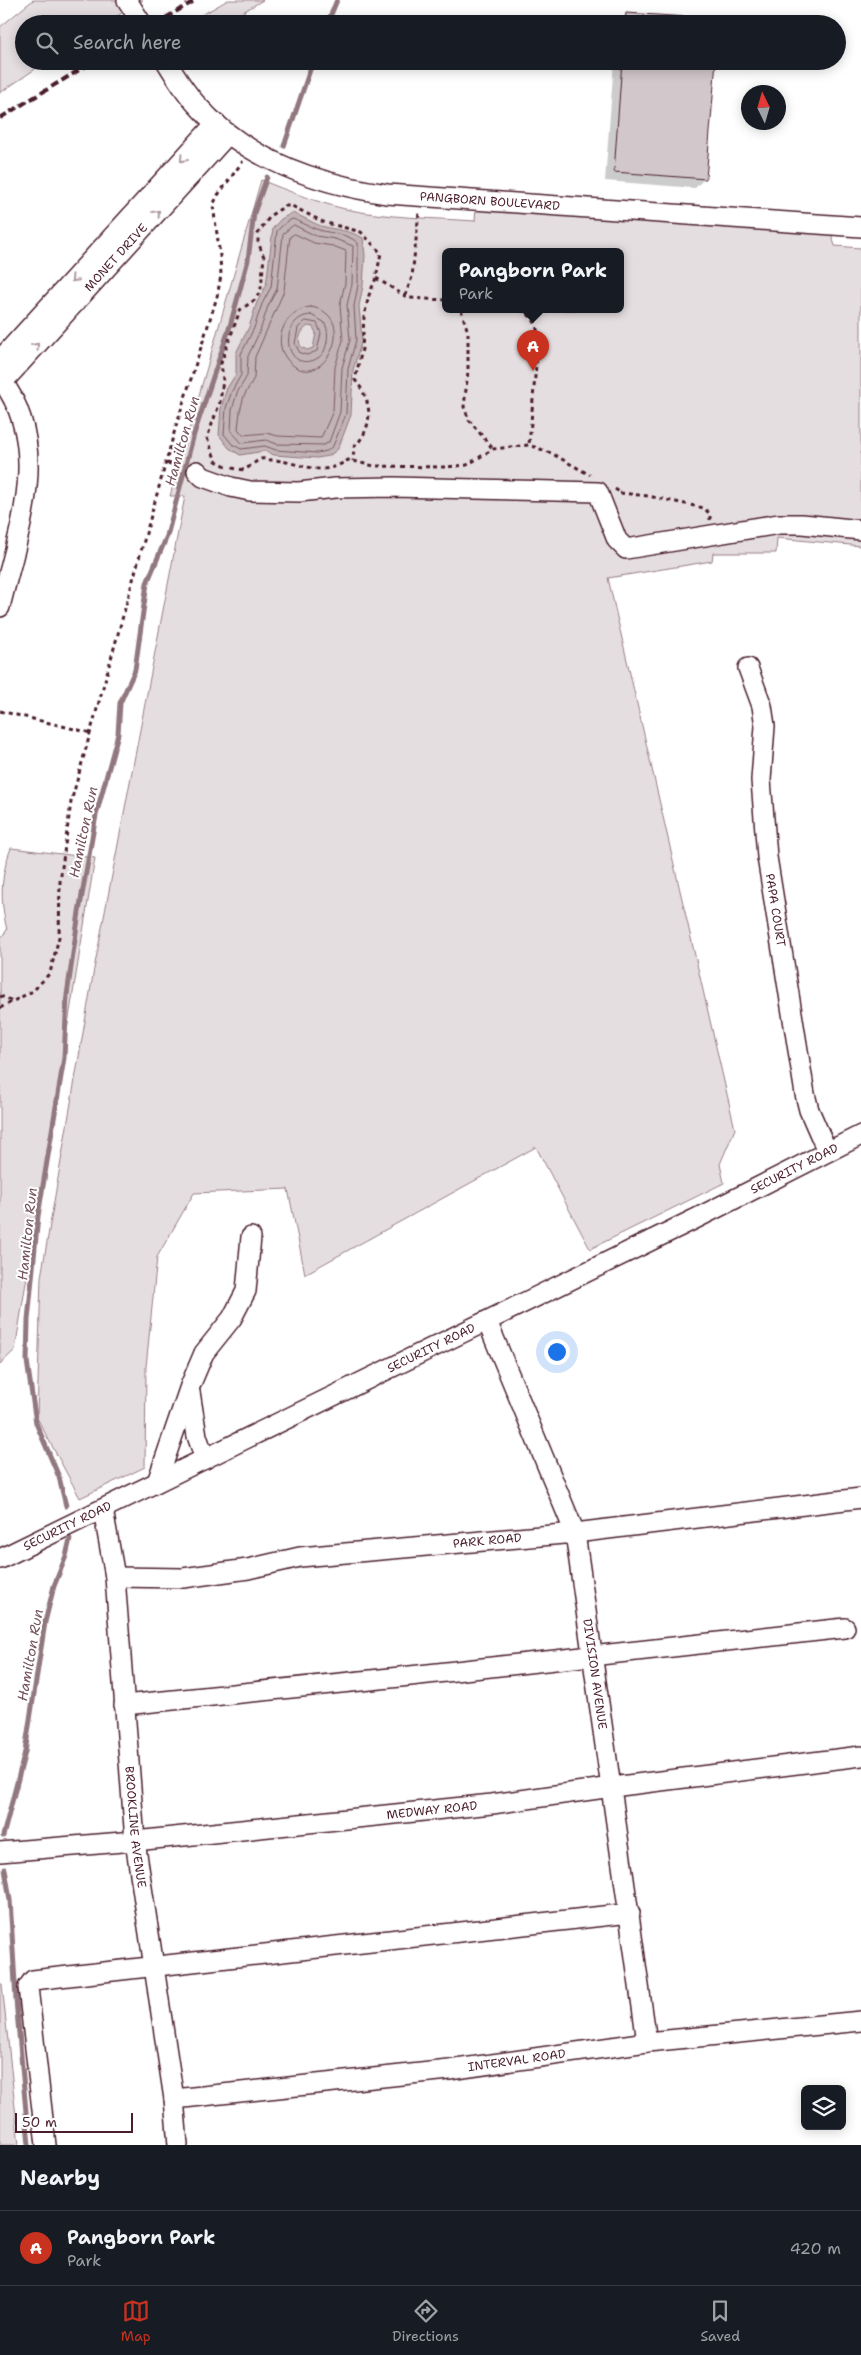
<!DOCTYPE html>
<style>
:root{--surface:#171b24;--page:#20242c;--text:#f1f3f6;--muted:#9ea1a6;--line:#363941;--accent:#c8321e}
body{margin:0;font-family:"Shantell Sans",sans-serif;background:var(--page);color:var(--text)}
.controls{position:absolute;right:15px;bottom:15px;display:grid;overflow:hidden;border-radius:8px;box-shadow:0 2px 12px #0003}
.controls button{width:45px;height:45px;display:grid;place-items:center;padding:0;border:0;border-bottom:1px solid var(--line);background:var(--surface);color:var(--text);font:25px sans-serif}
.compass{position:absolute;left:741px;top:85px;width:45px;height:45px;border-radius:50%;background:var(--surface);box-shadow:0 2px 12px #0003;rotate:355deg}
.scale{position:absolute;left:15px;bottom:12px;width:118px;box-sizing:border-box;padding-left:5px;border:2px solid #4a1f2b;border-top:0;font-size:14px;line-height:18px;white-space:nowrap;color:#4a1f2b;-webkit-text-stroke:4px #fff;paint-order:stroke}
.you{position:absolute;left:556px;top:1351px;width:18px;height:18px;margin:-12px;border:4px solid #fff;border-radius:50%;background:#1a73e8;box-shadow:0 0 0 8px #1a73e833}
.badge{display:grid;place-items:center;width:32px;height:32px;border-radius:50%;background:var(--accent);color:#fff;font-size:16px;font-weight:700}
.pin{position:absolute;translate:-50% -41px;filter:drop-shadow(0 1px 2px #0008)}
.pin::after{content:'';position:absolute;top:26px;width:18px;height:15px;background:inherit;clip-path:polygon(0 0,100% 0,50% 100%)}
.popup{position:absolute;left:442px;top:248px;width:182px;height:65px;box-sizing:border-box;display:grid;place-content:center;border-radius:8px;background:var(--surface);filter:drop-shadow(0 1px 4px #0005);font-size:16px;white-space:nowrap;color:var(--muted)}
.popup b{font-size:19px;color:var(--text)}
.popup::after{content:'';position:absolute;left:50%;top:100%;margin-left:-10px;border:10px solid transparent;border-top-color:var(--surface)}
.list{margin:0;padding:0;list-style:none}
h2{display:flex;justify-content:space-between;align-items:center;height:65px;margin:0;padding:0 20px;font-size:21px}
h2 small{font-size:16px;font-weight:400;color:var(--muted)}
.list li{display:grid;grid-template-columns:32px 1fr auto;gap:15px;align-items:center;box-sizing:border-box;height:75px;padding:0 20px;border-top:1px solid var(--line)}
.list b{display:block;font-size:19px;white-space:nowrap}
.list p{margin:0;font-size:16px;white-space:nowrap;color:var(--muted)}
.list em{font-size:16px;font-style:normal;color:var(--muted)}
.icon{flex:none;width:28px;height:28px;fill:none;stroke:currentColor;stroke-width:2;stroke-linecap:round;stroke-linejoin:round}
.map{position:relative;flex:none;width:861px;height:2145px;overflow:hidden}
.search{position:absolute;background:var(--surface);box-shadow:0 2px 12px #0003;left:15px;right:15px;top:15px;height:55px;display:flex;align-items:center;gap:12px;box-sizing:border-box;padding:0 18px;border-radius:28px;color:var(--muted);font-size:19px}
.sheet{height:140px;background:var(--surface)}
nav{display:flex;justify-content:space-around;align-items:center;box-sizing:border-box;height:70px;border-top:1px solid var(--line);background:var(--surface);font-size:14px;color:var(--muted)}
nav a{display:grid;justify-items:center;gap:2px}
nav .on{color:var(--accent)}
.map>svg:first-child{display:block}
.green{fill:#e5dee0;stroke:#987e86;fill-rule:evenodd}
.water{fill:#c1b3b6;stroke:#91787e;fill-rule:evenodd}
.shadow{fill:#0003}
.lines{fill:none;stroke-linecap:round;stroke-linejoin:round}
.shore{stroke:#7a5a63;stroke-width:1}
.stream{stroke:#91787e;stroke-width:5}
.building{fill:#d2c7cb;stroke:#4a1f2b}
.minor-casing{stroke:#4a1f2b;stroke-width:22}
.path{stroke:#4a1f2b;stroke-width:3;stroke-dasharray:4 4;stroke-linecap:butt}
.minor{stroke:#fff;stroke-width:19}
.rail{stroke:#4a1f2b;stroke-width:4;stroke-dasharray:8 4;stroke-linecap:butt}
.oneway{stroke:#ae9aa0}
.labels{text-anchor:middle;stroke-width:4;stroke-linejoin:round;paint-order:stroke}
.street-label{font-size:12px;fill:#4a1f2b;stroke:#fff}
.water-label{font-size:14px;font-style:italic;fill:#74535c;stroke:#fff}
</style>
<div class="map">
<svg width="861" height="2145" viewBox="0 0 861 2145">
<rect width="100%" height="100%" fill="#fff"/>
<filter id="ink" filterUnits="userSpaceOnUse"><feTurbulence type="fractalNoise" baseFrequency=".02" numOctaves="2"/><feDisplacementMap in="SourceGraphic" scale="10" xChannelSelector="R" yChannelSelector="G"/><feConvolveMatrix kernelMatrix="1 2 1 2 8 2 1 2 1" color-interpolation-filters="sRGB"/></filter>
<g filter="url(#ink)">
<path class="green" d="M33 0H143L104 24H24V61H47L0 93V27Z
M228 0H263L223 24H186Z
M261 180C288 191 316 202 345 209 387 218 432 218 475 221L476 207 535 214 831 233 835 246 861 248V546L777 538 776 553H713L712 561 608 578 735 1129 720 1164 724 1183 590 1249 536 1147 305 1274 288 1189 194 1193 157 1257 146 1367 145 1467 80 1498 37 1418 41 1277 94 969 185 496H170ZM446 252H620V310H446Z
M11 848 95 858 15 1350 0 1364V939L7 930C0 901 0 877 11 848Z
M0 1984H2L19 2145H0Z"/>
<path class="water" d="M292 213C302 216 313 223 321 226 336 230 349 230 363 238L365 255 363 286 359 306 362 340 353 370 351 415 338 449 329 456 317 458 274 455 265 451 240 455 229 448 219 435 221 408 227 388 236 374V353L249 327 257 302 266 286 273 228 281 219ZM308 326 313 327 316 333 313 348 307 350 301 347C297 340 301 330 308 326Z"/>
<path class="shadow" d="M626 14 718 24H616Z
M614 61H715L704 179 695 188 605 181Z"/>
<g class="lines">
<path class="shore" d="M293 219C302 222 311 228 319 230 333 234 347 233 358 243V285L354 306 356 340 348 369 346 414 333 446 327 451 317 453 276 450 265 446 241 449 232 444 224 434 226 408 232 391 241 375V354L254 328 262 304 271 287 277 231 285 223Z
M294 225 316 236 335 239 353 246 352 284 347 305 350 340 342 368 340 412 329 442 324 445 277 444 266 440 242 443 231 431 232 410 237 393 247 376 248 356 260 331 268 306 277 289 283 234Z
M295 234 314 243 333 246 346 251 345 283 340 305 343 340 335 367 333 411 321 438 278 436 266 433 243 435 238 429 240 411 244 396 254 378 255 357 284 291 289 244 290 237Z
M311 307C364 315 319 402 286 358 271 338 288 308 311 307Z
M311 315 324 322C329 330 328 340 325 349 323 355 318 359 311 361 282 368 280 316 311 315Z
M306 321 317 323 321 333 317 351 307 355 300 353 295 344 298 328Z"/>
<path class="stream" d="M327 24 337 0
M284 146 313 61
M66 1506 59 1477 36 1423 27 1361 28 1320 38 1216 64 1058 67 995 79 912 96 815 118 734 120 703 135 670 147 583 167 536 194 434 230 326 248 260 254 213 267 177
M3 1836 25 1752 45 1622 54 1586 66 1556 70 1539
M5 1869 10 1900 16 2000 29 2145"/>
</g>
<path class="building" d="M626 13 720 19 719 24H625Z
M622 61H716L706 179 614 172Z"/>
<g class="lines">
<defs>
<g id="minor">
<path d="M127 0 142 24"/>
<path id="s1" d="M166 61C175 76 185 92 197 105 245 159 318 184 387 194L861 227"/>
<path d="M0 360 216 123"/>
<path d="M0 378C53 447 18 532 0 607"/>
<path id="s2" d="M3 382 228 134"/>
<path d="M197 471 203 477 231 487 250 491 299 492 335 488 394 487 598 492 617 540 626 549 779 524H802L861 530"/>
<path id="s3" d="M748 668 762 706 765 726 761 780 767 857 805 1094 809 1110 827 1151"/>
<path id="s4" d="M487 1321 575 1533 647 2042"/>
<path d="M190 1392 197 1436 205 1459"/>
<path d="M157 1482 190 1386 204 1353 232 1318 246 1291 251 1237"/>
<path id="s5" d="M103 1509 115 1577 135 1841 174 2099 178 2145"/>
<path id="s6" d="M0 1559 695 1219 861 1135"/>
<path id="s7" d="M115 1577 183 1578 248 1569 300 1557 575 1533 861 1498"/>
<path d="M124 1705 410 1676 845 1628"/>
<path id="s8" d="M0 1852 135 1841 492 1804 612 1787 861 1756"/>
<path id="s9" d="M174 2099 449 2070 647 2042 861 2021"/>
<path d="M46 2145 28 1987 33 1980 630 1913"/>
</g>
</defs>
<use href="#minor" class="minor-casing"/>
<path class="path" d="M376 278 408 298 446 300
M405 296 412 277 419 212
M461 310 468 332V371L464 407 469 420 493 449
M521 310C535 317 538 326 538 342L529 445
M167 463 182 467
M226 466 216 461 207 438 220 402 223 380 221 363 240 310 256 299 261 288 264 257 258 242V233L271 215 285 206H292L323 222 361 232 381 253 376 278 369 295 364 317 362 349 355 380C373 401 374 428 354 447L353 461
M232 468 244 470C250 467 256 461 261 459 264 458 269 460 273 460 302 462 319 479 348 460L374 466 446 467 467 465 493 449 529 445 551 453 590 475
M615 489 621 493
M620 493 648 496 704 508 710 514V520
M0 711 91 733
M0 996 13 1001
M0 1008 33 991 50 973 59 937 60 882 71 802 176 426 217 297 221 275 220 256 213 205 218 195 243 161"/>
<use href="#minor" class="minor"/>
<path class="rail" d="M155 24 196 0
M0 118 94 61"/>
</g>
<defs><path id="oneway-chevron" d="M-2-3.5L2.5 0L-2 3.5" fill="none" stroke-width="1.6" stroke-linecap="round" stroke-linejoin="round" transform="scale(1.25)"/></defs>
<g class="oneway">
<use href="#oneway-chevron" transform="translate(183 159) rotate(132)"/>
<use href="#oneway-chevron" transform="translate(157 213) rotate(-48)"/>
<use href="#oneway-chevron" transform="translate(74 279) rotate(133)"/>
<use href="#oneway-chevron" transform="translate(36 346) rotate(-48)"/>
</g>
</g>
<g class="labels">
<g class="street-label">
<text dy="4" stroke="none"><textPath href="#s1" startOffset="371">PANGBORN BOULEVARD</textPath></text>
<text dy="4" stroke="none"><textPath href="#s2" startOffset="168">MONET DRIVE</textPath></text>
<text dy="4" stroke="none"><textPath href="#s3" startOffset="246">PAPA COURT</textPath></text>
<text dy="4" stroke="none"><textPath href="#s6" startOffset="885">SECURITY ROAD</textPath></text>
<text dy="4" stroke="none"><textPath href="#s6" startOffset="480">SECURITY ROAD</textPath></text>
<text dy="4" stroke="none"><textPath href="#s6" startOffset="75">SECURITY ROAD</textPath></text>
<text dy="4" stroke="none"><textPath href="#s7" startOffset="375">PARK ROAD</textPath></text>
<text dy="4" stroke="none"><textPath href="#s4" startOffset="372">DIVISION AVENUE</textPath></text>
<text dy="4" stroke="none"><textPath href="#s8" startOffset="434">MEDWAY ROAD</textPath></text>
<text dy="4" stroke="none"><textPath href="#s5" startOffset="320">BROOKLINE AVENUE</textPath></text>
<text dy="4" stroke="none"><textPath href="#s9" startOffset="345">INTERVAL ROAD</textPath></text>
</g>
<g class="water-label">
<text transform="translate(182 441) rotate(-74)" y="5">Hamilton Run</text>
<text transform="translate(83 832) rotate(-78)" y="5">Hamilton Run</text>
<text transform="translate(27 1234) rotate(-84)" y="5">Hamilton Run</text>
<text transform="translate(30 1655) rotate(-80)" y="5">Hamilton Run</text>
</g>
</g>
</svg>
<div class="controls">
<button><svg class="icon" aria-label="layers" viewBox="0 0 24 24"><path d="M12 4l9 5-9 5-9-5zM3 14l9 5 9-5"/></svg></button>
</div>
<svg class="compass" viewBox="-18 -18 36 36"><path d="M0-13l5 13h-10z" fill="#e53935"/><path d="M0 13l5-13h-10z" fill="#9ea1a6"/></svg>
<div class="scale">50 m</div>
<div class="you"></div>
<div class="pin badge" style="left:533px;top:371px">A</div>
<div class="popup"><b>Pangborn Park</b>Park</div>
<div class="search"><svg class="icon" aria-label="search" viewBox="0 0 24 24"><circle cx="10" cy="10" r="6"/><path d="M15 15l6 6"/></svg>Search here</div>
</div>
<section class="sheet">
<h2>Nearby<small></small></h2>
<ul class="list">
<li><span class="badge">A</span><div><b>Pangborn Park</b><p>Park</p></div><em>420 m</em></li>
</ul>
</section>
<nav>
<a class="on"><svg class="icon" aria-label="map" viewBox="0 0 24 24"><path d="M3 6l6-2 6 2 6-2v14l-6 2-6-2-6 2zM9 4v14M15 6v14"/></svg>Map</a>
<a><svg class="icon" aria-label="directions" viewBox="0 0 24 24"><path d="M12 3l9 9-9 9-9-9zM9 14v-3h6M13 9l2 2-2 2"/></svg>Directions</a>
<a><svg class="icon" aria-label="saved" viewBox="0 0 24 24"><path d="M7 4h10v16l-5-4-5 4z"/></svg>Saved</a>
</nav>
